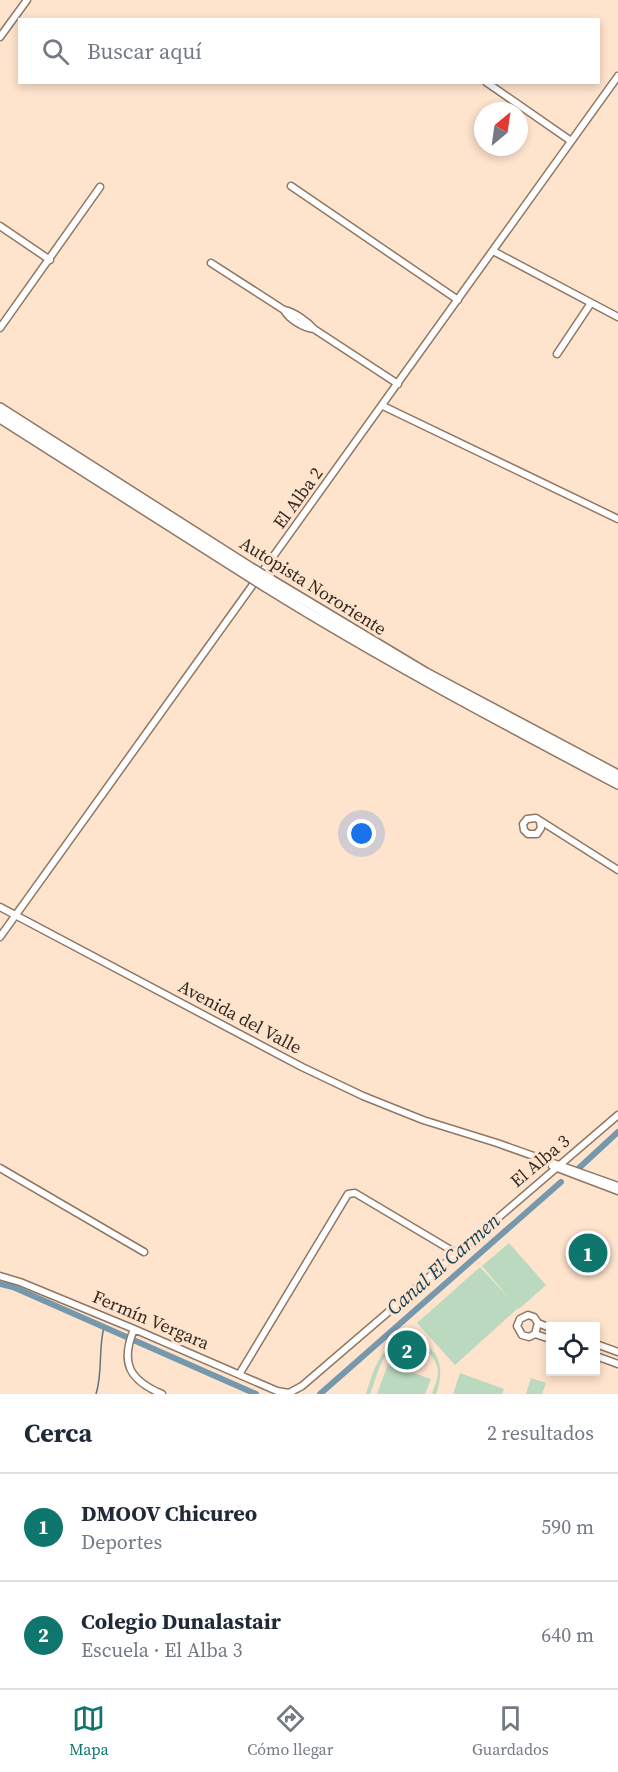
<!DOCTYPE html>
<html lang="es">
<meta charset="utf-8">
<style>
:root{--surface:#fff;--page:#f6f6f7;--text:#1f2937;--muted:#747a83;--line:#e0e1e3;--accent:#0f766e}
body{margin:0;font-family:"Source Serif 4",serif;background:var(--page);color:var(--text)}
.controls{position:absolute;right:18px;bottom:18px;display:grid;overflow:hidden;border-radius:0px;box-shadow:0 3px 9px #0003}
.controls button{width:54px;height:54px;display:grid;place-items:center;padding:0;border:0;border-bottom:2px solid var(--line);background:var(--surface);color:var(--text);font:30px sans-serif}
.compass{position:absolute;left:474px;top:102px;width:54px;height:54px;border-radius:50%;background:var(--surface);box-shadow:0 3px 9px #0003;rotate:29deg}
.you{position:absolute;left:362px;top:834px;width:21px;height:21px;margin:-15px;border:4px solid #fff;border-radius:50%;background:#1a73e8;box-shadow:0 0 0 9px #1a73e833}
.badge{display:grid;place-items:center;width:39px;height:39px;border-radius:50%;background:var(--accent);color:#fff;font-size:20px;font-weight:700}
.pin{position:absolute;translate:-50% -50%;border:3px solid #fff;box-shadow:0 2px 6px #0006}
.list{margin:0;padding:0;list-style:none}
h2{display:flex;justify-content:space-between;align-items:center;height:78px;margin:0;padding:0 24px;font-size:26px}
h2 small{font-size:20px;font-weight:400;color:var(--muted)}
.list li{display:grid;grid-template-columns:39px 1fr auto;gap:18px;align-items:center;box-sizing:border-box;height:108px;padding:0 24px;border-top:2px solid var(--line)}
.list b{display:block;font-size:22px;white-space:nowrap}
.list p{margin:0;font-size:20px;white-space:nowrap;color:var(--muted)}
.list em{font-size:20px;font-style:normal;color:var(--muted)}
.icon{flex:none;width:33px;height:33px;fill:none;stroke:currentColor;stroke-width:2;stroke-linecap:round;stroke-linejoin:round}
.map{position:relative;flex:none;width:618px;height:1394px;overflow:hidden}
.search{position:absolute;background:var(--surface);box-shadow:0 3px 9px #0003;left:18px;right:18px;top:18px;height:66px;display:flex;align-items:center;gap:15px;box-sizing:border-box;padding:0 21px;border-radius:0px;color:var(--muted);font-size:22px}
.sheet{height:294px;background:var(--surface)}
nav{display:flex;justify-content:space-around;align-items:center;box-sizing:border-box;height:84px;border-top:2px solid var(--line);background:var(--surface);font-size:16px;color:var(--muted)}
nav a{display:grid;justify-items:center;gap:3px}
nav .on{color:var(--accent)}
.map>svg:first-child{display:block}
.pitch{fill:#bad9bf}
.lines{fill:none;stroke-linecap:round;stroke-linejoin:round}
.stream{stroke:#627784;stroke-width:1.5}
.canal{stroke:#7598ad;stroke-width:6}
.minor-casing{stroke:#8f7764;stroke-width:9}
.highway-casing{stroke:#8f7764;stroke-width:12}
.minor{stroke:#fff;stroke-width:6}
.highway{stroke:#fff;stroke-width:9}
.highway-bridge-casing{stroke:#8f7764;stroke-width:12;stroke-linecap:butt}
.highway-bridge{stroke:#fff;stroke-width:9}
.labels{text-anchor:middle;stroke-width:6;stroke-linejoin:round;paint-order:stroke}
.street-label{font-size:18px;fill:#362b23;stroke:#fee3cd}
.water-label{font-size:20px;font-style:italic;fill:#14425a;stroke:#fee3cd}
</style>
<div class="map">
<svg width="618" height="1394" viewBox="0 0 618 1394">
<rect width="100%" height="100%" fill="#fee3cd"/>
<path class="pitch" d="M509 1243 546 1285 519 1309 518 1308 455 1365 417 1323 480 1267 510 1299 482 1266Z
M411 1341C441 1345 445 1369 436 1394H432C434 1387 438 1379 438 1372 436 1346 402 1335 386 1355 378 1366 375 1382 370 1394H366C374 1370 380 1341 411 1341Z
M388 1364 431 1379 425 1394H377Z
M460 1373 504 1389 502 1394H453Z
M531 1378 546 1383 542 1394H526Z"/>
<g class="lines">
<path class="stream" d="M96 1394C103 1372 98 1350 104 1327"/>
<path class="canal" d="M579 1168 618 1132
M0 1284 13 1287 256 1394
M320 1394 561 1182"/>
<defs>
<path id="minor" d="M0 37 27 0
M486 82 571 141
M291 186 458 300
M0 226 50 260
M493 251 618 317
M211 263 284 310C294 312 307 321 314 329L398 384
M284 310C289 319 303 328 314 329
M0 328 100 187
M557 354 591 303
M383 406 618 519
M540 822 541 828 537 834H528L524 830 523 824 527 819 536 818 618 870
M0 907 302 1067 363 1096 423 1120 497 1143 618 1186
M0 937 618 76
M552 1166 618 1191
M0 1168 144 1252
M0 1276 20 1282 134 1329 277 1391 289 1393 302 1386 618 1115
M538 1323 550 1328
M134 1329C120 1363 129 1380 162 1394
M535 1334 538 1323 534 1317 528 1315 520 1319 517 1326 522 1335 529 1337 535 1334 550 1339
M596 1344 618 1352
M596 1356 618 1364
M240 1373 348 1194 355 1193 456 1253"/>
<path id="highway" d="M0 408 251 568
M0 418 247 575
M271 580 426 673 618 775
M266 587C380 658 499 721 618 784"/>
</defs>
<use href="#minor" class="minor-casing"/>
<use href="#highway" class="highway-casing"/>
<use href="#minor" class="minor"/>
<use href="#highway" class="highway"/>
<defs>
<path id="highway-bridge" d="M251 568 271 580
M247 575 266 587"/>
</defs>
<use href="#highway-bridge" class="highway-bridge-casing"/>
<use href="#highway-bridge" class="highway-bridge"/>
</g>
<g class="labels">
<g class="street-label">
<text transform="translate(298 498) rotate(-54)" y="6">El Alba 2</text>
<text transform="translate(313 586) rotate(32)" y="6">Autopista Nororiente</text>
<text transform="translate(240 1017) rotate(28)" y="6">Avenida del Valle</text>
<text transform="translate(540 1161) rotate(-40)" y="6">El Alba 3</text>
<text transform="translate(151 1320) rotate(23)" y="6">Fermín Vergara</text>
</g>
<g class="water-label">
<text transform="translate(443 1264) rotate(-41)" y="7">Canal El Carmen</text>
</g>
</g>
</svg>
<div class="controls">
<button><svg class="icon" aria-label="locate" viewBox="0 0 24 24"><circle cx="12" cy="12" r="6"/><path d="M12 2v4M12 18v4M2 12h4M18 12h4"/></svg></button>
</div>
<svg class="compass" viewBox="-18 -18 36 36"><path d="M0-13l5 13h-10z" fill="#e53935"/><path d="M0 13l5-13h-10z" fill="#747a83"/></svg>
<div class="you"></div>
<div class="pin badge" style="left:588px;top:1253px">1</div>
<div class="pin badge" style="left:407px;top:1350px">2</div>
<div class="search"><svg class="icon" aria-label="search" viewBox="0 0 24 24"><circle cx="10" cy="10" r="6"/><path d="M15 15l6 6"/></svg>Buscar aquí</div>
</div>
<section class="sheet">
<h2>Cerca<small>2 resultados</small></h2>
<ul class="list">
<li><span class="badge">1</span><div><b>DMOOV Chicureo</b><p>Deportes</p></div><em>590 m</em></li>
<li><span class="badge">2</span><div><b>Colegio Dunalastair</b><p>Escuela · El Alba 3</p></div><em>640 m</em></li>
</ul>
</section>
<nav>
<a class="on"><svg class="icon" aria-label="map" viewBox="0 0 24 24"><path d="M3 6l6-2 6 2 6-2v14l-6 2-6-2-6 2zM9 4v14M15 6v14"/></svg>Mapa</a>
<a><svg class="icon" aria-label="directions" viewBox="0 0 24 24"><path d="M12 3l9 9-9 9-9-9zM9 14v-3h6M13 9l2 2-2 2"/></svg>Cómo llegar</a>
<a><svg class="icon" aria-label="saved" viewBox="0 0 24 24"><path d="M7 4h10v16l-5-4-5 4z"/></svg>Guardados</a>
</nav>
